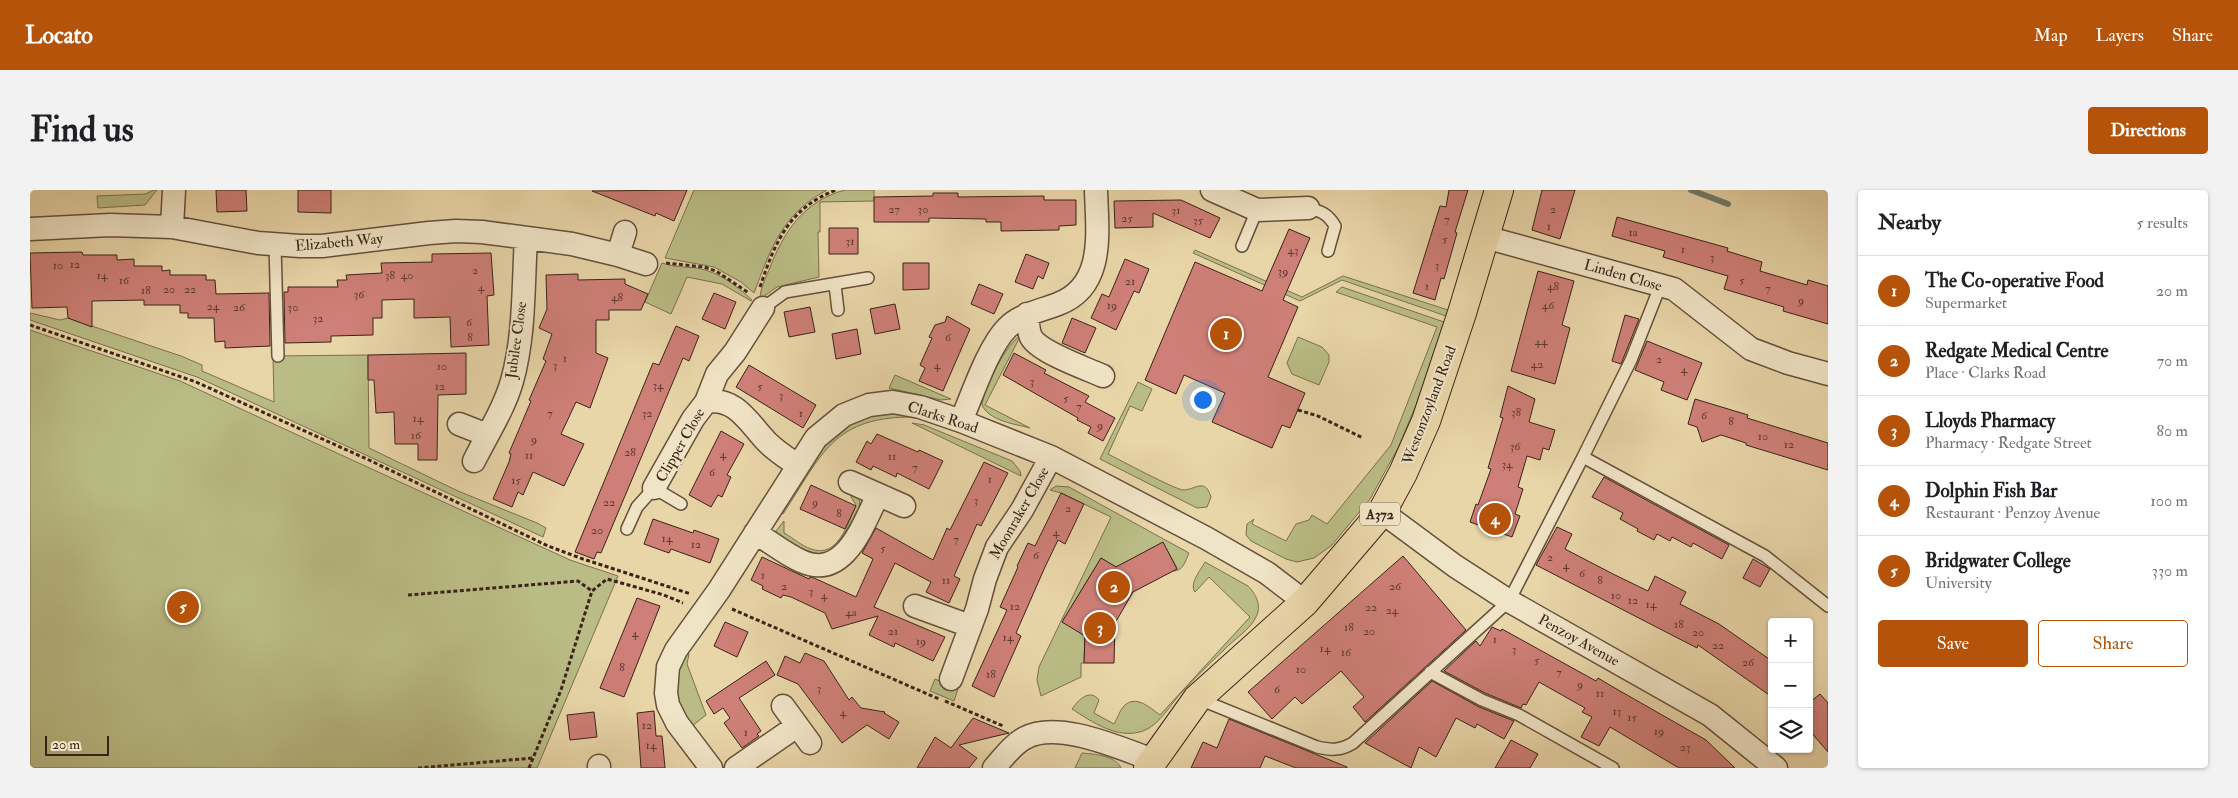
<!DOCTYPE html>
<meta charset="utf-8">
<style>
:root{--surface:#fff;--page:#f2f2f2;--text:#202124;--muted:#757577;--line:#e0e0e0;--accent:#b45309}
body{margin:0;font-family:"IM FELL Double Pica",serif;background:var(--page);color:var(--text)}
.controls{position:absolute;right:15px;bottom:15px;display:grid;overflow:hidden;border-radius:5px;box-shadow:0 1px 4px #0004}
.controls button{width:45px;height:45px;display:grid;place-items:center;padding:0;border:0;border-bottom:1px solid var(--line);background:var(--surface);color:var(--text);font:25px sans-serif}
.scale{position:absolute;left:15px;bottom:12px;width:64px;box-sizing:border-box;padding-left:5px;border:2px solid #3b2318;border-top:0;font-size:14px;line-height:18px;white-space:nowrap;color:#3b2318;-webkit-text-stroke:4px #f0e4c6;paint-order:stroke}
.you{position:absolute;left:1172px;top:209px;width:18px;height:18px;margin:-12px;border:4px solid #fff;border-radius:50%;background:#1a73e8;box-shadow:0 0 0 8px #1a73e833}
.badge{display:grid;place-items:center;width:32px;height:32px;border-radius:50%;background:var(--accent);color:#fff;font-size:16px;font-weight:700}
.pin{position:absolute;translate:-50% -50%;border:2px solid #fff;box-shadow:0 1px 5px #0006}
.list{margin:0;padding:0;list-style:none}
h2{display:flex;justify-content:space-between;align-items:center;height:65px;margin:0;padding:0 20px;font-size:21px}
h2 small{font-size:16px;font-weight:400;color:var(--muted)}
.list li{display:grid;grid-template-columns:32px 1fr auto;gap:15px;align-items:center;box-sizing:border-box;height:70px;padding:0 20px;border-top:1px solid var(--line)}
.list b{display:block;font-size:19px;white-space:nowrap}
.list p{margin:0;font-size:16px;white-space:nowrap;color:var(--muted)}
.list em{font-size:16px;font-style:normal;color:var(--muted)}
.actions{display:flex;gap:10px;padding:15px 20px}
.actions a{flex:1;padding:11px 0;border:1px solid var(--accent);border-radius:5px;text-align:center;font-size:18px;color:var(--accent)}
.actions .main{background:var(--accent);color:#fff}
.icon{flex:none;width:28px;height:28px;fill:none;stroke:currentColor;stroke-width:2;stroke-linecap:round;stroke-linejoin:round}
.map{position:relative;flex:none;width:1798px;height:578px;overflow:hidden;border-radius:5px}
header{display:flex;align-items:center;gap:30px;box-sizing:border-box;height:70px;padding:0 25px;background:var(--accent);color:#fff}
header strong{font-size:24px}
nav{display:flex;gap:28px;margin-inline-start:auto;font-size:18px}
.intro{display:flex;align-items:center;justify-content:space-between;box-sizing:border-box;height:120px;padding:0 30px}
h1{margin:0;font-size:35px}
.button{padding:12px 22px;border-radius:5px;background:var(--accent);color:#fff;font-size:18px;font-weight:700}
main{display:flex;gap:30px;padding:0 30px}
aside{flex:1;background:var(--surface);border-radius:5px;box-shadow:0 1px 4px #0004}
.map>svg:first-child{display:block}
.green{fill:#babc85;stroke:#7a704e}
.lines{fill:none;stroke-linecap:round;stroke-linejoin:round}
.stream{stroke:#737d6c;stroke-width:6}
.building{fill:#ce7f77;stroke:#3b2318}
.service-casing{stroke:#66503c;stroke-width:14}
.minor-casing{stroke:#66503c;stroke-width:25}
.primary-casing{stroke:#3b2318;stroke-width:30}
.path{stroke:#3b2318;stroke-width:3;stroke-dasharray:4 2.5;stroke-linecap:butt}
.service{stroke:#f0e4c6;stroke-width:11}
.minor{stroke:#f0e4c6;stroke-width:22}
.primary{stroke:#e8d5a8;stroke-width:28}
.labels{text-anchor:middle;stroke-width:4;stroke-linejoin:round;paint-order:stroke}
.number-label{font-size:12px;fill:#603a30}
.shield{fill:#f0e4c6;stroke:#715d4c;stroke-width:1}
.shield-label{font-size:14px;font-weight:bold;fill:#3b2318}
.street-label{font-size:15px;fill:#3b2318;stroke:#f0e4c6}
</style>
<header>
<strong>Locato</strong>
<nav><a>Map</a><a>Layers</a><a>Share</a></nav>
</header>
<div class="intro"><h1>Find us</h1><a class="button">Directions</a></div>
<main>
<div class="map">
<svg width="1798" height="578" viewBox="0 0 1798 578">
<rect width="100%" height="100%" fill="#e8d5a8"/>
<filter id="stains"><feTurbulence type="fractalNoise" baseFrequency=".004" numOctaves="4"/><feColorMatrix values="0 0 0 0 .2 0 0 0 0 .09 0 0 0 0 .02 0 0 0 .5 -.17"/></filter>
<radialGradient id="worn" r=".72"><stop offset=".6" stop-color="#630" stop-opacity="0"/><stop offset="1" stop-color="#630" stop-opacity=".3"/></radialGradient>
<path class="green" d="M123 0H127L115 15 68 18 67 6 116 4Z
M664 0H797C752 24 741 58 724 103L711 92 684 77 635 68Z
M815 0H844V11L790 12V42H788L789 87 747 97 730 109C730 100 735 89 739 80 753 43 773 11 815 0Z
M1165 60 1272 107 1313 86 1418 120 1416 126 1312 90 1270 111 1163 63Z
M632 73C644 77 655 77 667 78 689 82 706 95 722 110L721 111 692 94 657 87 641 124 615 112Z
M1312 97 1414 132 1386 215 1368 258 1340 309 1302 355 1284 368 1267 372 1256 369 1221 351 1216 345 1217 334 1224 329 1222 334 1256 351 1266 334 1279 330 1282 325 1297 334 1361 255 1407 137 1306 102Z
M0 123 30 130 38 128 151 166 172 175V181L244 212 243 166 338 165 339 258 428 301 507 333 516 338 513 347 167 187 0 130Z
M0 140 150 191 540 370 588 386 507 578H0Z
M991 145 955 215 1000 238C985 234 959 231 952 215 954 197 976 154 991 145Z
M1268 147 1292 157 1299 165V172L1289 195 1262 184 1257 173Z
M865 185 921 209 911 210 859 198Z
M1108 192 1122 199 1112 221 1100 216 1078 264C1090 270 1144 299 1153 300 1165 300 1175 287 1181 307L1177 317 1167 318 1070 269Z
M854 221 886 227C803 226 793 263 753 324L752 319 796 251 811 238Z
M882 233 894 235 982 271 990 281 991 286Z
M1026 296 1039 297 1159 363C1155 372 1153 381 1143 381L1147 378 1133 353 1086 377 1071 368 1032 432 1048 441 1055 429 1054 473H1051V487L1011 506 1007 490 1009 477 1081 327 1031 303 1020 300Z
M822 304 829 307C833 325 817 348 805 361L780 365 747 346 746 341 754 331V343C763 348 772 356 781 359 808 369 818 333 826 315L821 307Z
M1175 372 1218 396C1226 404 1232 416 1226 427 1220 440 1203 450 1194 460 1180 473 1166 487 1153 501 1141 513 1130 535 1113 541 1088 550 1062 532 1042 519 1048 510 1060 498 1069 510L1064 523 1084 534C1087 529 1090 520 1094 516 1106 504 1120 518 1130 525L1220 427 1179 387 1165 402C1159 394 1170 381 1175 372Z
M656 462 659 464 657 474 676 525 662 536C643 509 643 491 656 462Z
M905 489 928 499 924 511 900 501Z
M1052 563C1064 564 1086 566 1091 578H1045Z"/>
<g class="lines">
<path class="stream" d="M1661 0 1698 14"/>
</g>
<path class="building" d="M186 0H216L217 21 187 22Z
M268 0H301V23L268 22Z
M657 0 644 31 626 23 625 26 562 1Z
M1419 0H1438L1425 42 1427 43 1414 89 1411 88 1405 110 1383 103 1410 16 1416 17Z
M1512 0H1545L1530 49 1502 40Z
M903 3H928V7L1014 6V10H1046V35L1029 36V40L971 41V32H956V29L899 28V32H844V7L903 6Z
M1151 10 1190 28 1180 48 1123 23V37L1085 38 1084 11Z
M1587 27 1698 58 1697 61 1732 72 1730 81 1777 95 1778 90 1798 96V134L1753 121 1754 117 1694 99 1698 86 1633 67 1635 61 1582 46Z
M799 38H828V64H799Z
M1259 39 1280 48 1253 110 1268 117 1238 187 1275 203 1260 238 1252 235 1242 258 1182 232 1195 203 1154 185 1146 204 1115 190 1165 72 1232 101Z
M52 62 53 65H87V70L104 69V76H132V81L140 80V85H176V90H185L186 104 239 103 240 156 195 158V151L185 152 184 128H158V123H150V115H114V110L62 111V137L38 128 37 117 2 118 0 63Z
M461 63 464 105 457 106 459 155 421 157 420 127 384 128V109L352 110V128H343V145L301 146V152L255 153 254 102H258V97H308L307 90H317L316 85 352 83 351 73 402 72V64Z
M996 64 1019 73 1013 89 1008 86 1003 99 985 92Z
M1095 69 1119 79 1109 103 1104 101 1086 140 1061 128 1072 104 1079 107Z
M873 73H899V99L873 100Z
M1508 81 1544 91 1532 135 1540 138 1525 194 1481 181Z
M548 84V90L595 89V94L618 104 611 120H579V130H566V163L578 168 560 218 546 212 531 244 554 254 534 296 503 282 493 305 488 302 482 317 463 309 479 272 481 264 479 263 501 211 499 210 516 171 513 169 522 144 509 138 517 119 516 85Z
M949 94 973 104 964 124 941 114Z
M684 103 706 112 695 139 672 129Z
M865 114 870 139 845 144 840 119Z
M780 117 785 142 759 147 754 122Z
M1595 125 1609 129 1591 174 1582 171Z
M917 126 940 139 913 201 889 191 895 178 890 175 902 148 899 147 905 135 915 132Z
M1042 128 1066 138 1055 163 1032 153Z
M646 136 669 146 659 171 653 168 571 363 567 362 564 369 545 362 623 173 629 175Z
M827 139 831 164 806 169 802 144Z
M1617 151 1672 173 1657 210 1631 200 1634 192 1605 180Z
M436 163V204L408 205 407 270H388V254H365L364 222 346 223 344 190H338V165Z
M984 163 1016 180 1014 183 1059 206 1055 212 1085 228 1073 251 1058 243 1061 237 1047 230 1048 228 973 185Z
M719 175 786 215 773 238 706 197Z
M1478 196 1505 209 1499 232 1525 240 1519 260 1513 258 1510 270 1497 266 1488 297 1493 299 1485 324 1490 326 1482 347 1440 332 1446 314 1448 315 1461 279 1458 278 1473 228 1470 227Z
M1665 209 1718 225 1717 228 1798 253V280L1716 255V253L1691 245 1672 252 1667 237 1658 234Z
M691 241 714 254 697 285 701 287 692 307 688 305 681 317 659 305Z
M847 244 888 262 889 260 913 271 899 299 867 283 866 287 843 276 841 280 826 272 837 251 841 254Z
M954 272 978 283 951 336 947 334 924 386 930 389 919 413 896 402 901 392 865 373 844 417 915 447 903 471 865 453 864 457 839 445 848 426 802 439 795 423 761 407 753 405 751 408 732 399 733 396 721 390 732 367 779 389 780 387 784 388 826 407 843 369 832 363 846 338 903 370 917 338 920 340Z
M1574 287 1699 355 1692 369 1663 353 1661 357 1642 347 1640 351 1627 344 1624 350 1607 341 1608 339 1590 329 1593 323 1562 307Z
M781 295 826 316 815 339 770 319Z
M1031 303 1054 314 1035 354 1028 350 1015 377 986 443 991 446 964 507 942 496 977 420 970 417 988 377 987 376 998 353 1005 356Z
M623 329 663 343 664 340 689 349 680 373 641 359 639 363 614 354Z
M1527 337 1542 344 1535 359 1585 385 1618 401 1625 386 1656 402 1650 414 1689 434 1742 471V507L1668 455 1667 458 1506 375Z
M1133 352 1147 379 1103 402 1085 433 1084 473H1054L1055 446 1032 432 1071 368 1086 377Z
M1373 366 1436 440 1335 532 1323 517 1334 507 1311 481 1272 514 1265 507 1242 529 1218 502Z
M1723 369 1740 379 1730 397 1713 388Z
M607 408 630 416 594 507 570 498Z
M695 432 718 442 707 467 684 456Z
M1462 437 1471 441 1472 439 1566 491 1568 488 1583 497 1676 550 1705 578H1649L1580 537 1569 556 1551 547 1562 527 1552 522 1555 518 1509 492 1496 515 1493 514 1491 518 1455 503 1414 481 1446 451 1450 456Z
M775 463 794 471 819 510 822 507 831 518 855 522 854 523 869 532 859 549 837 535 812 553 768 494 747 485 755 466 770 473Z
M736 471 745 485 709 508 731 541 727 544 729 546 712 558 694 533 700 528 693 518 684 524 676 511Z
M1402 491 1449 517 1484 531 1474 549 1447 534 1445 538 1426 528 1406 567 1389 557 1381 578 1335 553Z
M1790 504 1798 513V562L1779 540V513Z
M624 521 626 546H632L635 578H611L607 523Z
M564 522 567 547 540 550 537 525Z
M943 528 979 543 929 555 947 568 939 578H887L905 547 921 558Z
M1199 529 1317 577V578H1266L1235 566 1230 578H1161L1173 552 1187 558Z
M1481 550 1508 564 1500 578H1465Z"/>
<g class="lines">
<defs>
<path id="service" d="M1278 18C1291 21 1298 24 1305 36L1298 61
M245 55 248 166
M1212 56 1227 20
M805 95 808 120
M733 118 755 102 838 88
M1553 267 1601 170 1631 94
M597 339 607 317 624 298 651 314
M1400 482 1452 510 1489 525 1583 578
M1169 509 1287 557C1301 560 1310 561 1323 553L1479 411 1553 267 1735 366 1798 416"/>
<path id="minor" d="M1182 0 1227 20 1278 18
M142 37 144 0
M0 39 80 35 142 37 228 53 270 56H292L399 43 426 41 452 42 542 54 588 65 616 74
M1455 47 1644 99 1721 159 1758 173 1798 184
M588 65 595 42
M997 124C998 131 998 141 1001 147 1009 162 1057 179 1073 186
M676 212C705 206 719 233 737 252 746 261 757 268 767 275
M931 231C942 206 958 157 977 138 991 124 1010 121 1028 114 1076 96 1067 41 1066 0
M429 234 457 245
M444 271C457 245 474 219 482 191 495 145 493 95 496 48
M820 292 874 316
M624 298 663 229 676 212 687 184 705 162 733 118
M1352 322 1425 376 1479 411 1680 525 1746 578
M725 343C741 352 755 364 771 371 815 391 833 334 848 305
M885 416 940 436
M921 489 947 419 955 389 967 357 992 320 1021 267
M753 516 780 553
M569 576V578
M681 578 647 533 638 515 636 503 638 477 646 460 689 400 786 248 814 225 839 215 863 212 890 217 931 231 1021 267 1176 348 1237 383 1275 412
M706 578 767 536
M964 578C973 568 983 554 995 548 1028 530 1089 558 1123 570"/>
<path id="primary" d="M1118 578 1167 509 1275 412 1352 322 1373 283 1396 231 1432 123 1469 0"/>
</defs>
<use href="#service" class="service-casing"/>
<use href="#minor" class="minor-casing"/>
<use href="#primary" class="primary-casing"/>
<path class="path" d="M636 73 674 77 686 81 719 103
M730 97C745 52 759 18 806 0
M0 135 166 192 339 270 518 356 553 369 661 404
M1268 220 1288 226 1333 248
M378 405 548 391 562 401
M702 419 909 509
M915 511 973 536
M388 578 503 568
M499 578 531 500 562 401 577 389 634 405 653 413"/>
<use href="#service" class="service"/>
<use href="#minor" class="minor"/>
<use href="#primary" class="primary"/>
</g>
<g class="labels">
<g class="number-label">
<text x="864" y="23">27</text>
<text x="893" y="23">30</text>
<text x="1523" y="23">2</text>
<text x="1146" y="24">31</text>
<text x="1097" y="32">25</text>
<text x="1417" y="33">7</text>
<text x="1168" y="34">35</text>
<text x="1519" y="40">1</text>
<text x="1603" y="46">1a</text>
<text x="1415" y="53">5</text>
<text x="820" y="55">31</text>
<text x="1653" y="63">1</text>
<text x="1263" y="64">43</text>
<text x="1682" y="71">3</text>
<text x="45" y="78">12</text>
<text x="28" y="79">10</text>
<text x="1407" y="79">3</text>
<text x="445" y="84">2</text>
<text x="1253" y="85">39</text>
<text x="72" y="89">14</text>
<text x="360" y="89">38</text>
<text x="377" y="89">40</text>
<text x="94" y="94">16</text>
<text x="1712" y="94">5</text>
<text x="1100" y="95">21</text>
<text x="1397" y="100">1</text>
<text x="1523" y="100">48</text>
<text x="451" y="101">4</text>
<text x="1738" y="102">7</text>
<text x="139" y="103">20</text>
<text x="160" y="103">22</text>
<text x="116" y="104">18</text>
<text x="329" y="108">36</text>
<text x="587" y="111">48</text>
<text x="1771" y="114">9</text>
<text x="1082" y="119">19</text>
<text x="1518" y="119">46</text>
<text x="183" y="120">24</text>
<text x="209" y="121">26</text>
<text x="263" y="121">30</text>
<text x="288" y="132">32</text>
<text x="439" y="136">6</text>
<text x="440" y="151">8</text>
<text x="918" y="151">6</text>
<text x="1511" y="155">44</text>
<text x="535" y="172">1</text>
<text x="1629" y="173">2</text>
<text x="1507" y="178">42</text>
<text x="525" y="179">3</text>
<text x="907" y="179">4</text>
<text x="412" y="180">10</text>
<text x="1654" y="183">4</text>
<text x="1002" y="195">3</text>
<text x="628" y="199">34</text>
<text x="410" y="200">12</text>
<text x="730" y="200">5</text>
<text x="751" y="209">3</text>
<text x="1036" y="212">5</text>
<text x="1049" y="220">7</text>
<text x="1486" y="226">38</text>
<text x="520" y="227">7</text>
<text x="617" y="227">32</text>
<text x="771" y="227">1</text>
<text x="1674" y="229">6</text>
<text x="388" y="232">14</text>
<text x="1701" y="235">8</text>
<text x="1070" y="239">9</text>
<text x="386" y="249">16</text>
<text x="1733" y="250">10</text>
<text x="504" y="253">9</text>
<text x="1759" y="258">12</text>
<text x="1485" y="260">36</text>
<text x="600" y="266">28</text>
<text x="693" y="268">4</text>
<text x="499" y="269">11</text>
<text x="862" y="270">11</text>
<text x="1477" y="278">34</text>
<text x="885" y="281">7</text>
<text x="682" y="286">6</text>
<text x="960" y="293">1</text>
<text x="486" y="294">15</text>
<text x="946" y="314">3</text>
<text x="579" y="316">22</text>
<text x="785" y="316">9</text>
<text x="1038" y="322">2</text>
<text x="809" y="327">8</text>
<text x="567" y="344">20</text>
<text x="1026" y="346">4</text>
<text x="637" y="352">14</text>
<text x="926" y="353">7</text>
<text x="666" y="358">12</text>
<text x="853" y="362">5</text>
<text x="1006" y="369">6</text>
<text x="1520" y="371">2</text>
<text x="1536" y="379">4</text>
<text x="1552" y="387">6</text>
<text x="733" y="389">1</text>
<text x="916" y="394">11</text>
<text x="1570" y="394">8</text>
<text x="754" y="400">2</text>
<text x="1365" y="400">26</text>
<text x="781" y="405">3</text>
<text x="794" y="409">4</text>
<text x="1586" y="409">10</text>
<text x="1603" y="414">12</text>
<text x="1621" y="418">14</text>
<text x="985" y="420">12</text>
<text x="1341" y="421">22</text>
<text x="1362" y="424">24</text>
<text x="821" y="426">4a</text>
<text x="1649" y="438">18</text>
<text x="1319" y="441">18</text>
<text x="863" y="445">21</text>
<text x="1339" y="445">20</text>
<text x="1668" y="446">20</text>
<text x="605" y="447">4</text>
<text x="978" y="451">14</text>
<text x="1465" y="453">1</text>
<text x="891" y="455">19</text>
<text x="1688" y="459">22</text>
<text x="1295" y="462">14</text>
<text x="1484" y="463">3</text>
<text x="1316" y="466">16</text>
<text x="1507" y="474">5</text>
<text x="1718" y="476">26</text>
<text x="592" y="481">8</text>
<text x="1271" y="483">10</text>
<text x="1529" y="486">7</text>
<text x="961" y="488">18</text>
<text x="1550" y="498">9</text>
<text x="789" y="502">3</text>
<text x="1247" y="503">6</text>
<text x="1570" y="507">11</text>
<text x="1587" y="525">13</text>
<text x="813" y="526">4</text>
<text x="1602" y="531">15</text>
<text x="617" y="539">12</text>
<text x="1629" y="545">19</text>
<text x="716" y="546">1</text>
<text x="621" y="559">14</text>
<text x="1655" y="561">23</text>
</g>
<rect class="shield" x="1330" y="312.5" width="40" height="23" rx="4"/>
<g class="shield-label">
<text x="1350" y="329">A372</text>
</g>
<g class="street-label">
<text transform="translate(309 52) rotate(-5)" y="5">Elizabeth Way</text>
<text transform="translate(1593 85) rotate(16)" y="5">Linden Close</text>
<text transform="translate(486 150) rotate(-82)" y="5">Jubilee Close</text>
<text transform="translate(1399 215) rotate(-69)" y="5">Westonzoyland Road</text>
<text transform="translate(913 227) rotate(18)" y="5">Clarks Road</text>
<text transform="translate(650 255) rotate(-60)" y="5">Clipper Close</text>
<text transform="translate(989 323) rotate(-60)" y="5">Moonraker Close</text>
<text transform="translate(1549 450) rotate(29)" y="5">Penzoy Avenue</text>
</g>
</g>
<rect width="100%" height="100%" filter="url(#stains)"/>
<rect width="100%" height="100%" fill="url(#worn)"/>
</svg>
<div class="controls">
<button>+</button>
<button>−</button>
<button><svg class="icon" aria-label="layers" viewBox="0 0 24 24"><path d="M12 4l9 5-9 5-9-5zM3 14l9 5 9-5"/></svg></button>
</div>
<div class="scale">20 m</div>
<div class="you"></div>
<div class="pin badge" style="left:1196px;top:144px">1</div>
<div class="pin badge" style="left:1084px;top:397px">2</div>
<div class="pin badge" style="left:1070px;top:438px">3</div>
<div class="pin badge" style="left:1465px;top:329px">4</div>
<div class="pin badge" style="left:153px;top:417px">5</div>
</div>
<aside>
<h2>Nearby<small>5 results</small></h2>
<ul class="list">
<li><span class="badge">1</span><div><b>The Co-operative Food</b><p>Supermarket</p></div><em>20 m</em></li>
<li><span class="badge">2</span><div><b>Redgate Medical Centre</b><p>Place · Clarks Road</p></div><em>70 m</em></li>
<li><span class="badge">3</span><div><b>Lloyds Pharmacy</b><p>Pharmacy · Redgate Street</p></div><em>80 m</em></li>
<li><span class="badge">4</span><div><b>Dolphin Fish Bar</b><p>Restaurant · Penzoy Avenue</p></div><em>100 m</em></li>
<li><span class="badge">5</span><div><b>Bridgwater College</b><p>University</p></div><em>330 m</em></li>
</ul>
<div class="actions"><a class="main">Save</a><a>Share</a></div>
</aside>
</main>
